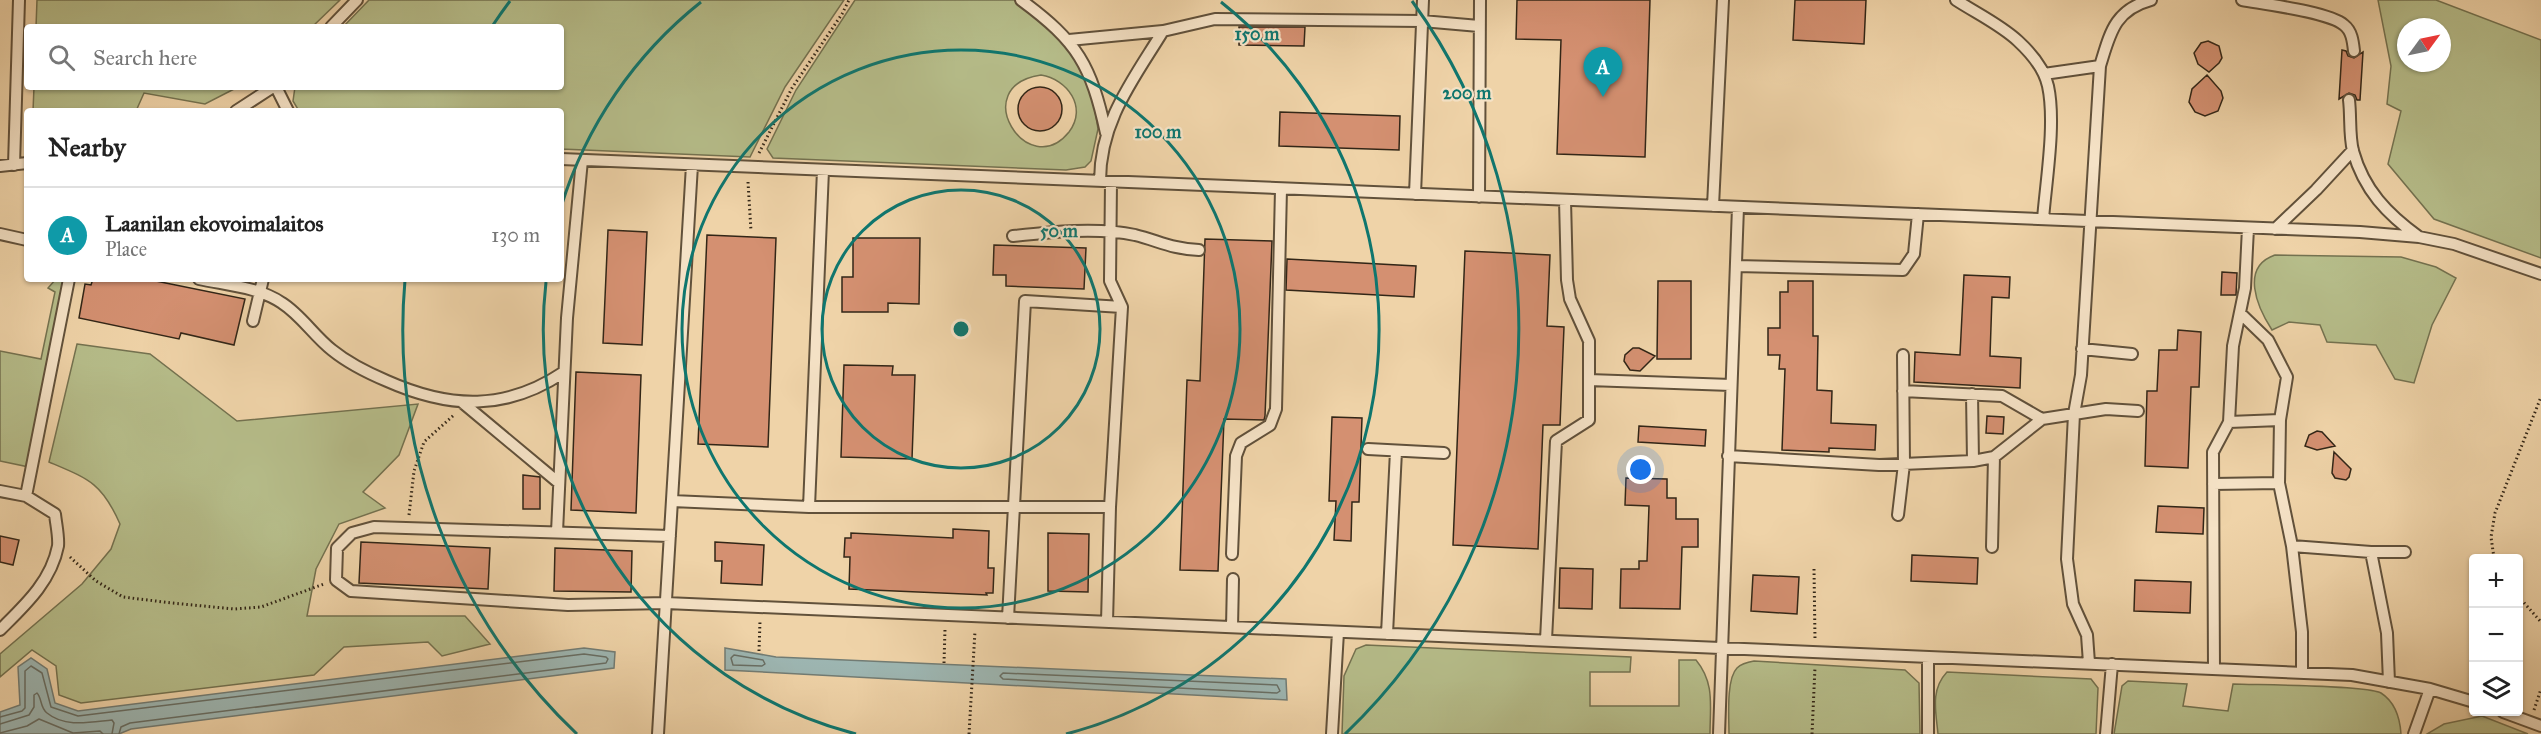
<!DOCTYPE html>
<meta charset="utf-8">
<style>
:root{--surface:#fff;--page:#f6f6f6;--text:#222;--muted:#767676;--line:#e0e0e0;--accent:#0b8043}
body{margin:0;font-family:"IM FELL Great Primer",serif;background:var(--page);color:var(--text)}
.controls{position:absolute;right:18px;bottom:18px;display:grid;overflow:hidden;border-radius:6px;box-shadow:0 2px 4px #0004}
.controls button{width:54px;height:54px;display:grid;place-items:center;padding:0;border:0;border-bottom:2px solid var(--line);background:var(--surface);color:var(--text);font:30px sans-serif}
.compass{position:absolute;left:2397px;top:18px;width:54px;height:54px;border-radius:50%;background:var(--surface);box-shadow:0 2px 4px #0004;rotate:57deg}
.you{position:absolute;left:1641px;top:470px;width:21px;height:21px;margin:-15px;border:4px solid #fff;border-radius:50%;background:#1a73e8;box-shadow:0 0 0 9px #1a73e833}
.badge{display:grid;place-items:center;width:39px;height:39px;border-radius:50%;background:var(--accent);color:#fff;font-size:20px;font-weight:700}
.pin{position:absolute;translate:-50% -50px;filter:drop-shadow(0 2px 3px #0008)}
.pin::after{content:'';position:absolute;top:32px;width:21px;height:18px;background:inherit;clip-path:polygon(0 0,100% 0,50% 100%)}
.list{margin:0;padding:0;list-style:none}
h2{display:flex;justify-content:space-between;align-items:center;height:78px;margin:0;padding:0 24px;font-size:26px}
h2 small{font-size:20px;font-weight:400;color:var(--muted)}
.list li{display:grid;grid-template-columns:39px 1fr auto;gap:18px;align-items:center;box-sizing:border-box;height:96px;padding:0 24px;border-top:2px solid var(--line)}
.list b{display:block;font-size:22px;white-space:nowrap}
.list p{margin:0;font-size:20px;white-space:nowrap;color:var(--muted)}
.list em{font-size:20px;font-style:normal;color:var(--muted)}
.icon{flex:none;width:33px;height:33px;fill:none;stroke:currentColor;stroke-width:2;stroke-linecap:round;stroke-linejoin:round}
.map{position:relative;flex:none;width:2541px;height:734px;overflow:hidden}
.search{position:absolute;background:var(--surface);box-shadow:0 2px 4px #0004;left:24px;top:24px;width:540px;height:66px;display:flex;align-items:center;gap:15px;box-sizing:border-box;padding:0 21px;border-radius:6px;color:var(--muted);font-size:22px}
.panel{position:absolute;background:var(--surface);box-shadow:0 2px 4px #0004;left:24px;top:108px;width:540px;height:174px;border-radius:6px}
.map>svg:first-child{display:block}
.green{fill:#b6bd8a;stroke:#747250;stroke-width:1.5;fill-rule:evenodd}
.water{fill:#9db6b2;stroke:#727c74;stroke-width:1.5}
.lines{fill:none;stroke-linecap:round;stroke-linejoin:round}
.shore{stroke:#686e64;stroke-width:1.5}
.building{fill:#d49071;stroke:#322617;stroke-width:1.5}
.service-casing{stroke:#61513b;stroke-width:14}
.path{stroke:#322617;stroke-width:3;stroke-dasharray:1.5 3;stroke-linecap:butt}
.service{stroke:#f5e2c6;stroke-width:10}
.ring{fill:none;stroke:#0f766e;stroke-width:3}
.centre{fill:#0f766e;stroke:#f5e2c6;stroke-width:3}
.ring-label{font-size:18px;text-anchor:middle;font-weight:bold;fill:#0f766e;stroke:#f5e2c6;stroke-width:4.5;stroke-linejoin:round;paint-order:stroke}
</style>
<div class="map">
<svg width="2541" height="734" viewBox="0 0 2541 734">
<rect width="100%" height="100%" fill="#efd3a8"/>
<filter id="stains"><feTurbulence type="fractalNoise" baseFrequency=".00333" numOctaves="4"/><feColorMatrix values="0 0 0 0 .2 0 0 0 0 .09 0 0 0 0 .02 0 0 0 .5 -.17"/></filter>
<radialGradient id="worn" r=".72"><stop offset=".6" stop-color="#630" stop-opacity="0"/><stop offset="1" stop-color="#630" stop-opacity=".3"/></radialGradient>
<path class="green" d="M37 0H340L312 27H36Z
M369 0H844L785 87 750 157 561 149V111H299L293 101 295 87H561V27H343Z
M855 0H1014L1043 22 1065 43 1082 72 1093 98 1098 129 1091 161 1085 167 1066 170 773 158 767 149 796 90ZM1041 75C1067 79 1088 107 1069 132 1028 183 966 86 1041 75Z
M2378 0H2436L2541 40V258L2434 219 2388 164 2401 111 2387 104 2391 66ZM2406 27H2442V63H2406Z
M34 87H238L205 104 144 93 136 111H33Z
M2275 255 2401 257 2436 267 2456 278 2432 325 2414 383 2395 379 2376 345 2327 342 2320 325 2289 322 2272 330C2257 307 2240 267 2275 255Z
M56 279H67L29 467 0 461V351L41 359 55 292 48 288Z
M77 344 150 354 237 421 418 404 399 455 363 492 385 508 339 524 316 569 307 616H465L490 644 442 656 428 642 344 647 314 675 81 703 59 695 56 666 32 650 0 677V654L82 584 111 549 120 524C102 483 89 479 49 462Z
M1366 645 1631 657 1630 672H1590V706H1679V660H1696C1715 683 1710 706 1710 734H1342L1344 676 1356 649Z
M1754 661 1905 670 1919 683 1920 734H1729C1729 718 1726 679 1737 668 1741 664 1748 662 1754 661Z
M1947 672 2091 679 2098 688 2096 734H1938C1936 712 1930 690 1947 672Z
M2128 681 2187 684 2183 706 2228 711 2233 684C2257 685 2367 685 2381 693 2395 702 2400 719 2401 734H2114L2122 686Z
M2482 716 2528 734H2427L2444 724Z"/>
<path class="water" d="M584 648 615 652 614 668 131 729 119 734H0V712L20 705 18 667 31 658 47 669 55 703 78 711Z
M725 648 776 657 1286 679 1287 700 725 670Z"/>
<g class="lines">
<path class="shore" d="M734 655 763 660 765 664 762 666 733 665 731 658Z
M1003 673 1277 685 1280 691 1277 693 1003 679 1000 676Z
M0 717 22 711 25 708V671L31 666 42 673 51 707 78 716 584 654 606 657 608 659 606 663 130 723 121 727 119 734
M0 724 29 715 34 707V695L37 693C42 698 40 708 47 713 65 728 91 722 112 720L114 723 112 734
M0 733 27 726 39 719 73 733 100 731 103 734"/>
</g>
<path class="building" d="M1517 0H1650L1645 157 1557 154 1561 40 1516 39Z
M1795 0H1866L1864 44 1793 40Z
M1239 27H1305L1304 46 1239 45Z
M2208 41 2219 46 2222 58 2219 63 2209 72 2198 64 2194 53 2201 43Z
M2342 50 2346 51 2348 56 2354 58 2363 52 2360 100H2357L2355 95 2349 93 2339 99Z
M2207 75 2221 91 2223 98 2218 111 2205 116 2195 112 2189 102 2192 89Z
M1018 109a22 22 0 1 1 44 0a22 22 0 1 1-44 0Z
M1280 112 1400 116 1399 150 1279 146Z
M608 230 647 232 642 345 603 343Z
M707 235 776 238 768 447 698 444Z
M853 238H920L919 304 888 303V312H842V277H853Z
M1205 239 1272 241 1265 416 1264 420 1224 419 1218 571 1180 570 1187 380 1200 381Z
M994 245 1086 248 1084 289 1006 286V275H993Z
M1465 251 1550 255 1547 326 1564 327 1560 425H1543L1538 549 1453 545Z
M1287 259 1416 266 1414 297 1286 290Z
M2222 272 2237 273 2236 295H2221Z
M1964 275 2010 277 2009 298 1992 297 1990 356 2021 358 2020 388 1914 382 1915 352 1960 355Z
M93 279H146L245 299 234 345 181 333 179 339 79 318 85 284 91 285Z
M1658 281H1691V359H1657Z
M1788 281H1813V336H1818L1817 390 1832 391 1831 423 1876 425 1875 450 1829 448V452L1782 450 1785 369H1779L1780 355H1768V328H1780V292H1788Z
M2178 330 2201 332 2199 387H2191L2188 468 2145 466 2147 391H2157L2159 350H2177Z
M1633 348H1639L1655 356 1640 371 1630 370 1624 361 1625 355Z
M844 365 893 366 892 375H915L912 459 841 457Z
M576 372 641 375 636 513 571 510Z
M1987 416 2004 417 2003 434 1986 433Z
M1332 417 1362 418 1359 502H1352L1351 541 1334 540 1336 501H1329Z
M1639 426 1706 430 1705 446 1638 442Z
M2317 431 2322 432 2335 446 2317 450 2305 446 2309 435Z
M2334 452 2351 469 2349 477 2346 480 2335 478 2332 473Z
M523 475 540 477V509H523Z
M1626 478 1667 479V498H1676V519H1698V547H1682L1680 609 1620 608 1621 569H1639V561H1647L1649 506 1625 505Z
M2158 506 2204 508 2203 534 2156 532Z
M953 529 989 531 988 568H994L993 593H986L987 595 849 589 850 557H844L845 538H851V533L953 538Z
M1048 533 1089 534 1088 592 1048 591Z
M0 536 19 540 13 565 0 562Z
M361 542 490 548 488 589 359 583Z
M715 542 764 545 762 585 721 583 722 561H715Z
M555 548 632 551 631 592 554 591Z
M1912 555 1978 558 1977 584 1911 581Z
M1560 568 1593 569 1592 609 1559 608Z
M1753 575 1799 577 1797 614 1751 611Z
M2135 580 2191 582 2190 613 2134 611Z"/>
<g class="lines">
<defs>
<path id="service" d="M1021 0C1078 42 1091 65 1106 133
M1956 0C1976 13 2001 25 2018 41 2031 53 2044 68 2048 86 2056 123 2046 181 2043 219
M2242 0C2264 4 2329 12 2344 25 2352 31 2353 42 2354 51
M331 27 357 0
M1069 40 1163 31
M2044 74 2100 66
M276 87 288 111
M2349 100C2351 116 2349 135 2353 151 2364 190 2387 214 2419 237
M236 111 273 87
M561 159 2360 232 2419 237 2454 244 2541 274
M14 165 19 0
M0 166 27 163
M1100 181C1100 121 1133 80 1163 31L1215 19 1422 21 1479 26
M1111 182 1110 281 1122 307
M1415 194 1423 0
M1479 197 1480 0
M1713 206 1723 0
M2275 229 2316 190 2353 150
M0 234 27 240
M1013 236C1050 232 1098 227 1135 235 1159 241 1172 249 1199 250
M1736 266 1903 270 1914 254 1918 214
M199 279C226 285 259 287 282 303 301 315 314 336 332 350 348 363 368 373 387 381 450 409 506 411 564 372
M2240 313 2268 340 2287 377 2280 420 2279 483 2292 546 2302 632V673
M253 321 263 279
M2082 349 2132 354
M1589 380 1731 385
M1903 391 2002 396 2042 419
M1972 394 1973 461
M463 403 559 483
M2229 422 2280 420
M1368 449 1444 453
M1728 456 1879 465 1973 461 1994 457 2042 419 2106 409 2138 411
M2213 484 2279 483
M0 491 26 496 69 279
M672 501 809 507H1110L1107 622
M809 507 823 170
M1898 515 1904 464 1903 355
M557 532 567 318 582 160
M670 536 374 527 352 533 337 548 336 580 351 591 568 605 666 603 2352 675 2430 689 2474 702
M2292 546 2371 552H2405
M1992 547 1994 457
M2371 552 2387 633 2389 682
M1232 554 1236 456 1241 443 1270 425 1276 409 1281 189
M1008 618 1025 301 1122 307 1110 507
M1232 627 1233 579
M0 630C24 606 51 582 58 546 59 537 56 524 55 514L26 496
M1387 634 1396 451
M1546 640 1556 441 1589 420V341L1570 299 1567 280 1565 200
M1928 657V734
M2089 663 2087 635 2073 604 2067 559 2074 414 2081 375 2100 66C2110 34 2114 10 2151 0
M2214 669 2213 452 2229 422 2233 346 2245 288 2248 228
M2503 712 2541 726
M658 734 692 165
M1332 734 1338 632
M1719 734 1738 207
M2106 734 2112 664
M2414 734 2430 689"/>
</defs>
<use href="#service" class="service-casing"/>
<path class="path" d="M759 153 792 88 842 14 849 0
M748 182 751 231
M409 515 414 471 424 442 455 414
M70 557 96 581 123 597 172 603 234 609 261 607 324 584
M2494 558 2491 537 2495 513 2541 397
M1814 569 1815 640
M2518 596 2541 622
M759 651 760 621
M944 663 945 629
M2534 710 2541 689
M969 734 975 631
M1812 734 1815 667"/>
<use href="#service" class="service"/>
</g>
<g class="ring">
<circle cx="961" cy="329" r="139"/>
<circle cx="961" cy="329" r="279"/>
<path d="M856 734A418 418 0 0 1 546 282M561 207A418 418 0 0 1 701 2M1221 2A418 418 0 0 1 1066 734"/>
<path d="M577 734A558 558 0 0 1 405 280M493 25A558 558 0 0 1 510 1M1412 1A558 558 0 0 1 1345 734"/>
</g>
<circle cx="961" cy="329" r="9" class="centre"/>
<g class="ring-label">
<text x="1257" y="40">150 m</text>
<text x="1467" y="99">200 m</text>
<text x="1158" y="138">100 m</text>
<text x="1059" y="237">50 m</text>
</g>
<rect width="100%" height="100%" filter="url(#stains)"/>
<rect width="100%" height="100%" fill="url(#worn)"/>
</svg>
<div class="controls">
<button>+</button>
<button>−</button>
<button><svg class="icon" aria-label="layers" viewBox="0 0 24 24"><path d="M12 4l9 5-9 5-9-5zM3 14l9 5 9-5"/></svg></button>
</div>
<svg class="compass" viewBox="-18 -18 36 36"><path d="M0-13l5 13h-10z" fill="#e53935"/><path d="M0 13l5-13h-10z" fill="#767676"/></svg>
<div class="you"></div>
<div class="pin badge" style="left:1603px;top:97px;background:#0f9aa8">A</div>
<div class="search"><svg class="icon" aria-label="search" viewBox="0 0 24 24"><circle cx="10" cy="10" r="6"/><path d="M15 15l6 6"/></svg>Search here</div>
<section class="panel">
<h2>Nearby<small></small></h2>
<ul class="list">
<li><span class="badge" style="background:#0f9aa8">A</span><div><b>Laanilan ekovoimalaitos</b><p>Place</p></div><em>130 m</em></li>
</ul>
</section>
</div>
